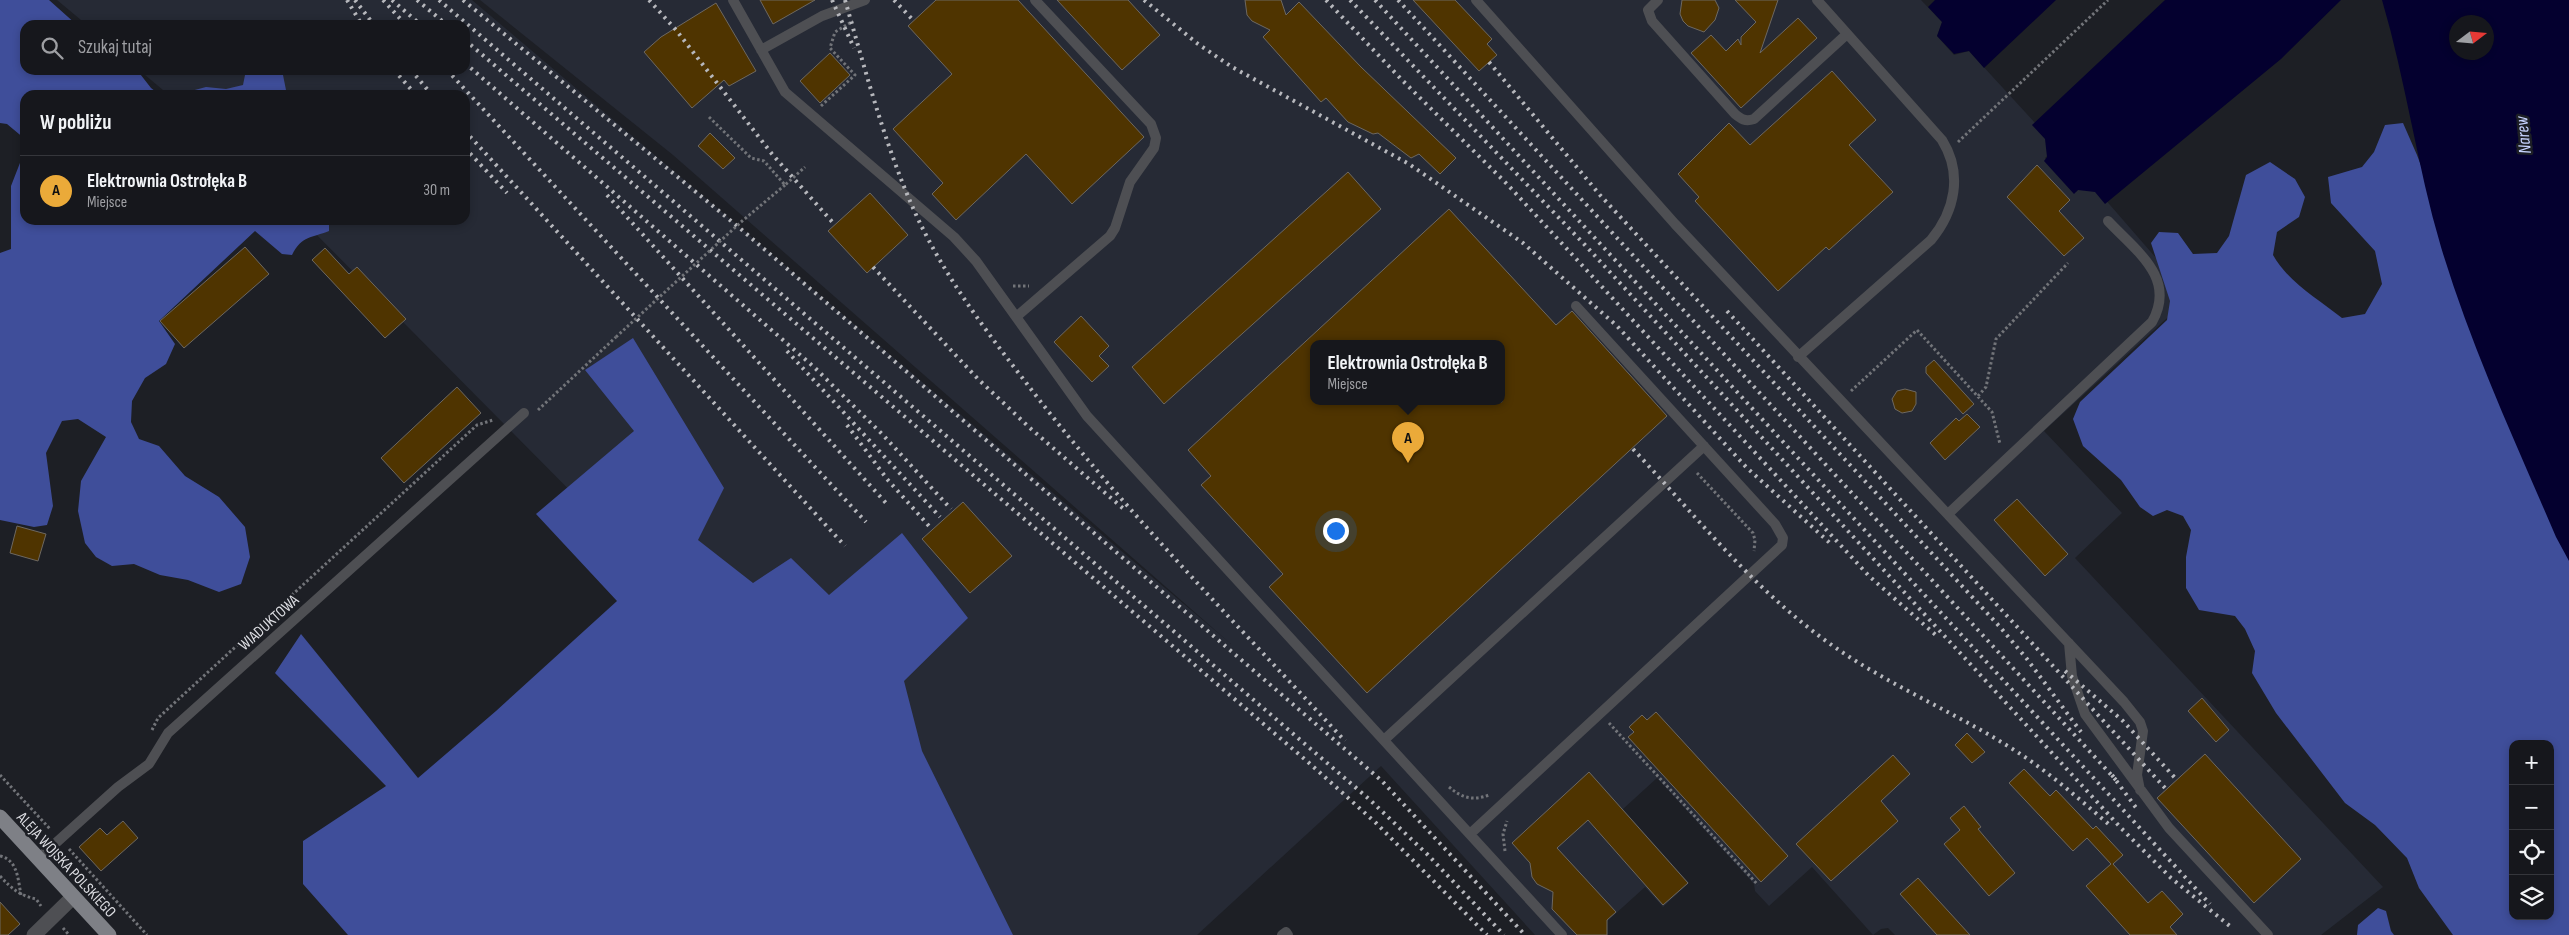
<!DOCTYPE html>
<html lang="pl">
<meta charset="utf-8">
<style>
:root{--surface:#16171c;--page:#232429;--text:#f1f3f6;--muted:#9e9fa3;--line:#35363b;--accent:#ebaa39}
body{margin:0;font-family:"Sofia Sans Condensed",sans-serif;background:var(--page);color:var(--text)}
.controls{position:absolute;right:15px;bottom:15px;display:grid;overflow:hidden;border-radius:10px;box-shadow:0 2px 8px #0003}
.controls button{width:45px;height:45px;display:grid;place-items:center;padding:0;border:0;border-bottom:1px solid var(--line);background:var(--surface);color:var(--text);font:25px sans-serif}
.compass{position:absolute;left:2449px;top:15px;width:45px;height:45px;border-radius:50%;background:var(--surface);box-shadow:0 2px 8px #0003;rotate:74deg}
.you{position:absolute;left:1335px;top:530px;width:18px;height:18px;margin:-12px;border:4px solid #fff;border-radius:50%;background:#1a73e8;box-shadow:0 0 0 8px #1a73e833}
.badge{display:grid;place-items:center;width:32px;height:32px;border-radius:50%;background:var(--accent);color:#111;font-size:16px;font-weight:700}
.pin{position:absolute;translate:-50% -41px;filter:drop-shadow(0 1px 2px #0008)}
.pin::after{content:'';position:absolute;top:26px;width:18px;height:15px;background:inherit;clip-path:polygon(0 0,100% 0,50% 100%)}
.popup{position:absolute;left:1310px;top:340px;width:195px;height:65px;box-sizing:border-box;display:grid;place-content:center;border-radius:10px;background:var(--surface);filter:drop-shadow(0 1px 4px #0005);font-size:16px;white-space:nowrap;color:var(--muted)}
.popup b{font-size:19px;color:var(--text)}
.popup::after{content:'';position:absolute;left:50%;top:100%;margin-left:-10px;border:10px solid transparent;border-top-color:var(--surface)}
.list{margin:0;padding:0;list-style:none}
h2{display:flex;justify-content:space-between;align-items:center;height:65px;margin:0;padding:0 20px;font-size:21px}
h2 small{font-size:16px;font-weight:400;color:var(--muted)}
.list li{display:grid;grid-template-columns:32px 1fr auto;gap:15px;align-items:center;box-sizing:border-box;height:70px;padding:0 20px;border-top:1px solid var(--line)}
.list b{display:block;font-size:19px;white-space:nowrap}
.list p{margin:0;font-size:16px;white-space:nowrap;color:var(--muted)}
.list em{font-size:16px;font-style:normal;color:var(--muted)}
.icon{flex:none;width:28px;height:28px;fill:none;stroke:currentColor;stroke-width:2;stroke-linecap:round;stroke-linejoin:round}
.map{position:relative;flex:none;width:2569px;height:935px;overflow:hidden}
.search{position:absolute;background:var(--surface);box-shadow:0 2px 8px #0003;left:20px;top:20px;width:450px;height:55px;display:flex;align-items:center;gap:12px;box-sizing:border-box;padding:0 18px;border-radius:15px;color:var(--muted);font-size:19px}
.panel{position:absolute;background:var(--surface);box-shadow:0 2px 8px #0003;left:20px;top:90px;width:450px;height:135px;border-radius:15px}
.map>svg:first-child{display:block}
.built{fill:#262a35;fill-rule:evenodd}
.forest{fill:#3f4e9a;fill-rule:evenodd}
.water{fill:#04002f;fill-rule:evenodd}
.building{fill:#4f3400;stroke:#6d6861;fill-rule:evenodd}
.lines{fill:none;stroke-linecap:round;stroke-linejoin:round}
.path{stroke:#727479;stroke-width:3;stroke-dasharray:2.5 2.5;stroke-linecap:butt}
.service{stroke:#4e4f53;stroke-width:10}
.minor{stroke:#4e4f53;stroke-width:15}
.primary{stroke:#7e8086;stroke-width:15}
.rail{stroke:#b7b8bd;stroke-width:4;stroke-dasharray:2.5 5;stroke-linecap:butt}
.path-bridge{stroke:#727479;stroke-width:3;stroke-dasharray:2.5 2.5;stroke-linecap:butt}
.labels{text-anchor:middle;stroke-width:5;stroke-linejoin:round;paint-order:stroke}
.street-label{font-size:16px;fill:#dcdde2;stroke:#1d1f25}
.water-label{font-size:18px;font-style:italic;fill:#c6d2fd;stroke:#1d1f25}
</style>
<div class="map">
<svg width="2569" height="935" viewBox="0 0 2569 935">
<rect width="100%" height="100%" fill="#1d1f25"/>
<path class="built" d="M57 0H472L1231 644 673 155 480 0H1921L1942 22 1937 36 1954 55 1969 51 2047 136 2049 154 2045 158 2076 192 2081 187 2097 190 2190 297 2044 431 2122 513 2075 558 2383 887 2321 935H1895L1888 928 1881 929 1873 935 1812 867 1769 906 1755 891 1754 884 1657 778 1623 809 1689 883 1663 907 1645 887 1592 935H1535L1381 766 1197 935H1010L302 220H465V95H169L139 70H465V25H87ZM1314 344H1502V402H1314Z"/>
<path class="forest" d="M0 0H49L77 25H25V70H137L151 88 160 95H25V139L7 124 0 123Z
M246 70H282L287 95H176L206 87 226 89 243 85Z
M2403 123 2417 155 2569 557V935H2453L2419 888 2407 858 2375 825 2345 803 2276 713 2252 673 2255 651 2245 629 2235 616 2199 610 2186 588V557L2191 530 2183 516 2167 510 2153 516 2140 507 2121 480 2083 446 2073 419 2080 402 2167 320 2170 301 2151 243 2159 232 2178 233 2193 254 2217 253 2229 236 2246 175 2270 162 2295 179 2305 197 2299 217 2277 232 2273 255C2289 283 2317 298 2342 318L2365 314 2382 284 2375 251 2331 203 2328 177 2362 167 2374 152 2385 125ZM2513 744H2550V916H2513Z
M25 150V220L329 221V231C312 238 302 235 292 255L282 254 255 231 159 321 175 344 166 364 145 378 132 401 131 422 139 439 159 446 185 476 219 497 245 527 250 557 241 584 219 592 188 580 160 575 134 564 112 566 96 557 85 543 78 511 81 481 106 437 78 419 62 421 46 453 53 506 47 525 34 527 0 520V253L11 249V186Z
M633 338 724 488 698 540 753 583 791 558 829 595 902 533 968 618 904 681 922 751 1013 935H348L303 884V841L386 786 275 673 301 634 418 778 496 711 617 601 536 514 634 431 585 370Z
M2378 908 2386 911 2391 931 2394 935H2357L2358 925Z"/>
<path class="water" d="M1935 0H2056L1984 68 1969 51 1954 54 1937 36 1942 22 1928 7Z
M2165 0H2341L2281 59 2105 204 2095 192 2078 190 2074 194 2044 161 2047 157 2045 139 2032 125Z
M2382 0H2569V561L2556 537C2515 441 2471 347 2441 247 2417 166 2406 81 2382 0ZM2456 22H2486V52H2456Z"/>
<path class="building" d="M760 0H815L773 24Z
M936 0H1018L1144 137 1072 204 1026 154 956 220 932 194 943 183 893 129 952 74 908 26Z
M1057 0H1128L1160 35 1122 70Z
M1245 0H1281L1286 15 1299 2 1361 67 1456 158 1440 174 1419 154 1411 158 1378 133 1373 134 1348 122 1326 98 1321 102 1263 37 1270 30 1252 21 1247 15Z
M1413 0H1455L1492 39 1487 44 1497 55 1479 71Z
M1682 0H1715L1719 8 1715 20 1704 32 1688 26 1683 21 1680 14Z
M1735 0H1778L1760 53 1798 18 1817 38 1741 108 1691 53 1711 35 1726 51 1738 39 1741 45V37L1756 22Z
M716 3 756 71 729 86 724 80 692 108 644 52 661 37Z
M830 53 850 75 820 103 800 81Z
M1832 71 1876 120 1849 145 1893 192 1829 250 1826 247 1778 291 1695 201 1699 197 1678 174 1729 123 1750 145Z
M710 133 735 158 723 169 698 146Z
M2037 165 2070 200 2059 211 2084 238 2064 256 2007 197Z
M1348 172 1381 209 1164 404 1132 367Z
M870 193 908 235 867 273 828 231Z
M1449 209 1556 325 1572 311 1667 416 1367 693 1269 587 1283 574 1201 485 1211 476 1188 450ZM1314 344H1502V402H1314Z
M245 247 269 274 184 348 160 321Z
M325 248 349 274 357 267 406 319 385 338 312 260Z
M1081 316 1109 346 1099 356 1109 366 1092 382 1054 342Z
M1934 360 1974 404 1963 414 1926 373V367Z
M457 387 481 413 404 483 381 458Z
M1905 389 1916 392V404L1912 411 1902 413 1895 409 1892 399 1897 391Z
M1967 414 1980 427 1945 460 1930 443 1956 418 1959 421Z
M2017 499 2068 554 2045 576 1994 520Z
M963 502 1012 556 970 593 922 539Z
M17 526 46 534 38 561 10 553Z
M2202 698 2229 730 2216 742 2188 711Z
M1656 712 1788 856 1761 882 1628 737 1634 732 1629 727 1642 715 1647 720Z
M1967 733 1985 752 1972 763 1955 745Z
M2205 754 2301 859 2254 903 2157 798Z
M1893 755 1910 774 1881 801 1898 821 1831 881 1796 844Z
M2024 769 2050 796 2056 790 2093 829 2096 826 2123 855 2113 864 2148 903 2162 891 2183 914 2170 927 2177 935H2130L2086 886 2111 864 2087 838 2073 851 2009 783Z
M1589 772 1688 883 1663 905 1588 820 1557 848 1616 912 1607 920V935H1577L1552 909 1553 892 1537 884 1532 877 1530 863 1512 843Z
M1964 806 1981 827 1978 829 2015 873 1989 896 1944 844 1960 830 1950 818Z
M123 821 138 838 101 871 79 847 100 828 107 835Z
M1918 878 1970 935H1937L1900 894Z
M0 902 20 924 8 935H0Z"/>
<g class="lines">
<path class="path" d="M821 106 855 75 830 48 835 32 853 21
M709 117 751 158 764 161 785 185 805 167
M1958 142 2108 0
M741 222 785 185
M1013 286H1029
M1851 391 1917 330 1992 412 2000 444
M1978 396 1986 387 1996 339 2068 263
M538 410 616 337
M1697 473 1753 533 1755 540 1754 551
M1609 723 1758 885
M152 730 158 718 477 425 493 420
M0 775 51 830
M1449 787C1462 798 1473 801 1489 795
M69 849 147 935
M1505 851 1503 834 1507 821
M0 856C18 860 18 880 21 895
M0 876C12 889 19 895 36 899L41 906
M63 928 69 935"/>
<path class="service" d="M733 0 785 92 954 237 976 261 1087 416 1562 935
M1476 0 1675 224 2124 702 2140 722 2143 731 2137 775 2140 790
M1658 0 1648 10 1652 21 1735 114C1741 119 1745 122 1754 119L1847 34
M761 50 822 16 865 0
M1016 317 1110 236 1115 228 1130 182 1154 148 1156 138 1151 124 1035 0
M1798 357 1931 240C1955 211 1963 174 1942 140L1817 0
M1948 514 2152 322C2177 278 2136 251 2108 221
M2069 643 2072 676 2085 714 2169 828 2268 935
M1384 740 1704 446
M1470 834 1782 545 1783 538 1775 524 1576 306
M38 859 118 787 149 764 168 733 524 413
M1282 935 1286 932 1288 935"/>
<path class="minor" d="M34 935 73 897"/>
<path class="primary" d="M0 817 109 935"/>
<path class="rail" d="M347 0 362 25
M355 0 374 25
M383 0 406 25
M392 0 421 25
M417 0 447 25
M439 0 1369 799 1428 855 1504 935
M463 0 742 230 1382 781 1525 935
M649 0 676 30 772 154 835 225
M832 0 854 48
M845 0C865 69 884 142 913 208 941 271 982 326 1024 380 1121 508 1236 623 1345 741
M894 0 913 20
M1144 0 1198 44 1232 67 1409 164 1523 243 1617 326 1746 467 1831 544
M1326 0 1402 80 1507 184 1869 576 1938 637
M1350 0 1585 245 2121 828 2171 878 2231 927
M1375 0 2210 904
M1398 0 2116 780
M465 40 1308 762 1376 823 1487 935
M1489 62 1600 195 2000 627 2027 659 2081 732
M465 63 814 367 883 435 951 509
M394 70 416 95
M411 70 432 95
M447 70 866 522
M465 131 845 546
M465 148 507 193
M607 195 886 503
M873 267 978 379 1030 428 1126 511
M1727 311 2166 789
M787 351 940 517
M847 425 887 479 929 526
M1633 449C1694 514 1750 585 1822 638 1881 682 1949 709 2011 748 2048 771 2079 799 2112 827
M2065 671 2123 721 2176 779
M2112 775 2137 809"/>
<path class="path-bridge" d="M616 337 741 222"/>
</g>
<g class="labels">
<g class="street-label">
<text transform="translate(268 622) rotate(-42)" y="6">WIADUKTOWA</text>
<text transform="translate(67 864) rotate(47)" y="6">ALEJA WOJSKA POLSKIEGO</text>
</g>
<g class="water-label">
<text transform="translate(2523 135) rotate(-96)" y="6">Narew</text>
</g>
</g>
</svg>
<div class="controls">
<button>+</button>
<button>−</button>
<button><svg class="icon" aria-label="locate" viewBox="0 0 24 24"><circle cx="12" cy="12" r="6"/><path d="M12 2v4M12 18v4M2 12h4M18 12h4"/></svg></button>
<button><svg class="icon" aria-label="layers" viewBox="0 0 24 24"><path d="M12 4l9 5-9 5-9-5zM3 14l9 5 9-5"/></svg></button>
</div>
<svg class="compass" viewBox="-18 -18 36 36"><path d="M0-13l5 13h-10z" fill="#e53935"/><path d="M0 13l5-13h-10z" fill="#9e9fa3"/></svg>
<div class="you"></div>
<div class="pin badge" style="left:1408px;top:463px">A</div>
<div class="popup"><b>Elektrownia Ostrołęka B</b>Miejsce</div>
<div class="search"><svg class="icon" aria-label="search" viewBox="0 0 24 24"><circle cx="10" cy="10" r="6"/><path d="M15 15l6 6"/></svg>Szukaj tutaj</div>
<section class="panel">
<h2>W pobliżu<small></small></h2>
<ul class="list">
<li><span class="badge">A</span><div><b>Elektrownia Ostrołęka B</b><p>Miejsce</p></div><em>30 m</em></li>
</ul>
</section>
</div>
